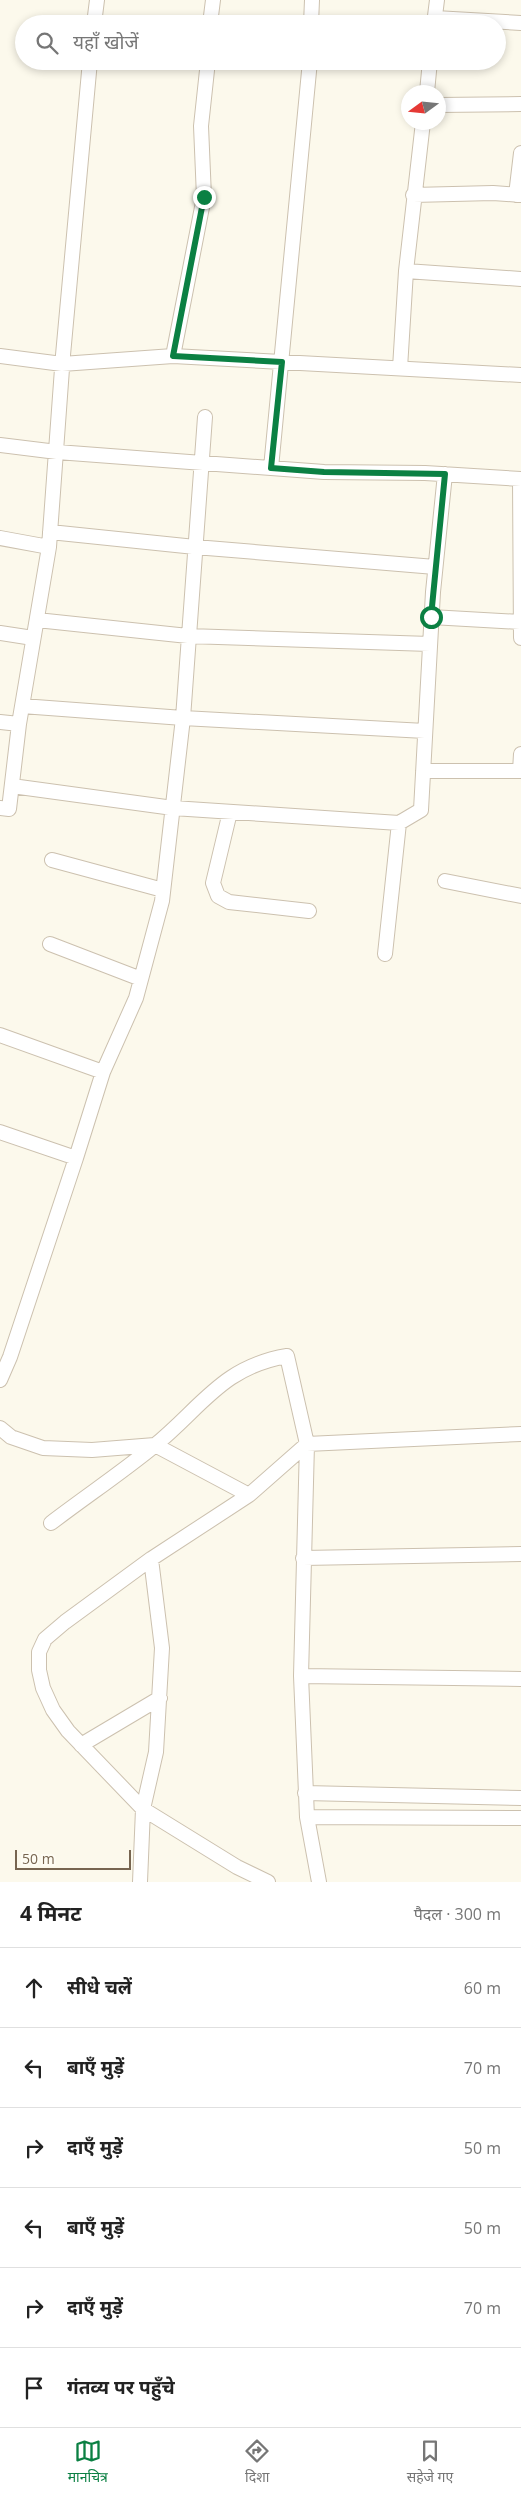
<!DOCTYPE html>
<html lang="hi">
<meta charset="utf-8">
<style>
:root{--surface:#fff;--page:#f6f6f6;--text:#222;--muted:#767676;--line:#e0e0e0;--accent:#0b8043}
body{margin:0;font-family:"Open Sans","Noto Sans Devanagari",sans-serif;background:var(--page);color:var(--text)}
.compass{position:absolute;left:401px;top:85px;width:45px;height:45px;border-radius:50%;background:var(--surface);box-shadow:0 2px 8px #0003;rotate:255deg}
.scale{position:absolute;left:15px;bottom:12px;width:116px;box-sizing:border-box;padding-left:5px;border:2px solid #776550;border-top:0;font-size:14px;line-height:18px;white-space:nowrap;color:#776550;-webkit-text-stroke:4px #fefcf3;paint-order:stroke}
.stop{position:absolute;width:15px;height:15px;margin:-11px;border:4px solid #0b8043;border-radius:50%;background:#fff}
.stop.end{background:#0b8043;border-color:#fff;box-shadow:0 1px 5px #0008}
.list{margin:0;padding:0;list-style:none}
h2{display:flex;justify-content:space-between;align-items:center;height:65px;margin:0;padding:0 20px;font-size:21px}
h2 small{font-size:16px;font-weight:400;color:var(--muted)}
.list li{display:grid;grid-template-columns:32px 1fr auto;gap:15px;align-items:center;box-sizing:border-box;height:80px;padding:0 20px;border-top:1px solid var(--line)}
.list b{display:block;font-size:19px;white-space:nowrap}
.list em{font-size:16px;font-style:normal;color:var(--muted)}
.icon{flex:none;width:28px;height:28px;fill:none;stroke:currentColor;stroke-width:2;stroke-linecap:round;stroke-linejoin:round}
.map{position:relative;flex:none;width:521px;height:1882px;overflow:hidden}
.search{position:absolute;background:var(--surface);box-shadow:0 2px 8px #0003;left:15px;right:15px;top:15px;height:55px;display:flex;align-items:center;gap:12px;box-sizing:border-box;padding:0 18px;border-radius:28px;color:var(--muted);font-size:19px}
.sheet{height:545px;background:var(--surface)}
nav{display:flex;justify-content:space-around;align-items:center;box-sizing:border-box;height:70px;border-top:1px solid var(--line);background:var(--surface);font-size:14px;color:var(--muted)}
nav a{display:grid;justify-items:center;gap:2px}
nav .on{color:var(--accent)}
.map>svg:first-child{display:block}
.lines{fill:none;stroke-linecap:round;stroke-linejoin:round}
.minor-casing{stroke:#ccc1af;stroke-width:16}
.minor{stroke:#fff;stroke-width:14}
.route{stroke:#0b8043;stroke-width:6}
</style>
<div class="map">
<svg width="521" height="1882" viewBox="0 0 521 1882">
<rect width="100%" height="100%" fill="#fcf9ec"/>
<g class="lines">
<defs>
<path id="minor" d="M435 18 521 23
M94 24 97 0
M210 24 213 0
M311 24 312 0
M434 24 437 0
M427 92 430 61
M438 105 521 104
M423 122 406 271 521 279
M413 195 493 193 521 195
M516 195 521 153
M0 356 62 364 173 356 521 375
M173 356 204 197 201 126 208 61
M400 368 406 271
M0 445 57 452 324 472 425 473 521 479
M271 468 310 61
M520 479 521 638
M50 532 195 547 435 567
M0 538 49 547
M431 617 520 622
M37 620 188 636 430 644
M0 633 33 638
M22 706 183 718 425 731
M0 722 19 724
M423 771H521
M520 771 521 754
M12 786 173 808 399 823
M0 808 9 809 19 724 49 547 63 355 90 61
M230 812 213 883 218 896 229 902 309 911
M52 860 163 890
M445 881 521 896
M50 944 141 979
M385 954 399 823 421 810 433 592 445 474
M0 1035 103 1072
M0 1132 76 1158 103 1072 136 998 162 901 183 718 205 417
M0 1380 10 1357 76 1158
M0 1428 11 1437 43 1448 92 1450 155 1445 249 1495
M51 1523C85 1497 121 1473 154 1446 202 1407 222 1367 287 1356L307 1444 249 1495 151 1559 65 1622 45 1639 39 1652V1670L43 1688 53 1710 68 1731 143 1809 237 1867 268 1882
M303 1558 521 1554
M301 1676 521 1679
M81 1745 160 1698
M305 1793 521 1798
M307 1817 521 1818
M140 1882 143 1809 156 1752 162 1648 151 1559
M319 1882 307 1817 301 1676 307 1444 521 1434"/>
</defs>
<use href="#minor" class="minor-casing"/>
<use href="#minor" class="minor"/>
</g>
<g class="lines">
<path class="route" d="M204 197 173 356 282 362 271 468 324 472 445 474 431 617"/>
</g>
</svg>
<svg class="compass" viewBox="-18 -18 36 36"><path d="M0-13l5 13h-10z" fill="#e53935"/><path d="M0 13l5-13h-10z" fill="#767676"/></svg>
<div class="scale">50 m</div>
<div class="stop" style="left:431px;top:617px"></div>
<div class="stop end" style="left:204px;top:197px"></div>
<div class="search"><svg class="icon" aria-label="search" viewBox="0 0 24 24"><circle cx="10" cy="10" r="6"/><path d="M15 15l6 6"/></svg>यहाँ खोजें</div>
</div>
<section class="sheet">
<h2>4 मिनट<small>पैदल · 300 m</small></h2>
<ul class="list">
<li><svg class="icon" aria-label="ahead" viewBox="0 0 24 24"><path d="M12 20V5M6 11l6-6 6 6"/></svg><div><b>सीधे चलें</b></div><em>60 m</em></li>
<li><svg class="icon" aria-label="left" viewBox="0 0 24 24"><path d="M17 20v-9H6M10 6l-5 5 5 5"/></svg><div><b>बाएँ मुड़ें</b></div><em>70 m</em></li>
<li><svg class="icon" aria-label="right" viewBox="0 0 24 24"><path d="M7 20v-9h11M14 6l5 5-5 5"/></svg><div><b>दाएँ मुड़ें</b></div><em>50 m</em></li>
<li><svg class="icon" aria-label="left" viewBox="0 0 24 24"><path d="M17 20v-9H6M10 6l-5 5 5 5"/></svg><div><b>बाएँ मुड़ें</b></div><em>50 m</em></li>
<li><svg class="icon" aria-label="right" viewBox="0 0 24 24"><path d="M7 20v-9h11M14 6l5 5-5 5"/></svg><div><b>दाएँ मुड़ें</b></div><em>70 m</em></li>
<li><svg class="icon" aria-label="arrive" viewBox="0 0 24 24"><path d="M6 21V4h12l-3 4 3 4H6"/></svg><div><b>गंतव्य पर पहुँचे</b></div></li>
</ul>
</section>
<nav>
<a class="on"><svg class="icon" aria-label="map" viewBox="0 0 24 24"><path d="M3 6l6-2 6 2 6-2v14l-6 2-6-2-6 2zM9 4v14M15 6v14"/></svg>मानचित्र</a>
<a><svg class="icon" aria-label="directions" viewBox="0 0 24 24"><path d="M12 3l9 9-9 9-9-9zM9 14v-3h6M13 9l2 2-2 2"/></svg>दिशा</a>
<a><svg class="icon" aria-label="saved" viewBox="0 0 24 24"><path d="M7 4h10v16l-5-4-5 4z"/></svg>सहेजे गए</a>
</nav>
